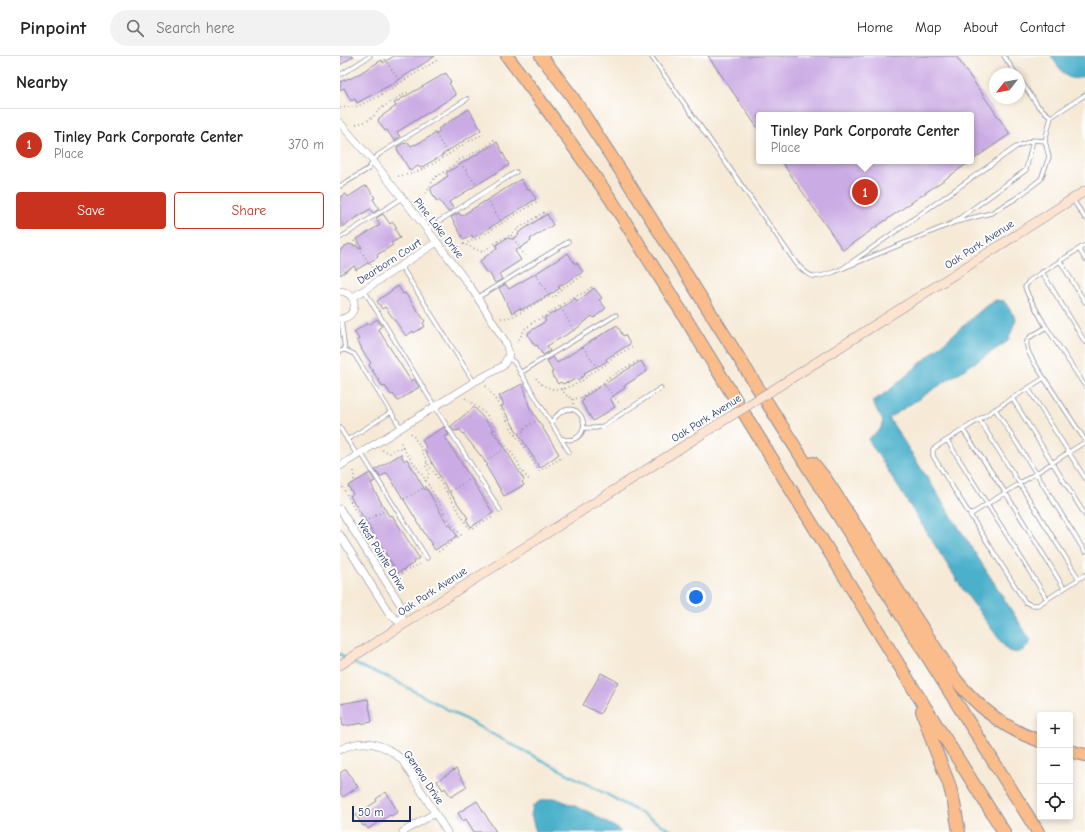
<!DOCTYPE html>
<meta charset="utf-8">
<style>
:root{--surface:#fff;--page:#f2f2f2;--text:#222;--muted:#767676;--line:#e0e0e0;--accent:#c8321e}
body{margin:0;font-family:"Comic Neue",sans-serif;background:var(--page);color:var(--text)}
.controls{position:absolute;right:12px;bottom:12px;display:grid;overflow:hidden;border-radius:4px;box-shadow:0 2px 6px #0003}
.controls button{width:36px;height:36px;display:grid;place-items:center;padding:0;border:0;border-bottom:1px solid var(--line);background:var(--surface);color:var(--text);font:20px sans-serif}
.compass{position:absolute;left:649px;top:12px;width:36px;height:36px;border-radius:50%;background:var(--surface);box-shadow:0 2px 6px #0003;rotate:239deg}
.scale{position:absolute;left:12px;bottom:10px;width:59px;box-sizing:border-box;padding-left:4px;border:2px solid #1b2f5e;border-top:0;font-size:11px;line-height:14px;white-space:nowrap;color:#1b2f5e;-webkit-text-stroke:3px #fff;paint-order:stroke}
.you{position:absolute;left:356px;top:541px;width:14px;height:14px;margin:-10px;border:3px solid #fff;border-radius:50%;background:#1a73e8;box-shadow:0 0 0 6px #1a73e833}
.badge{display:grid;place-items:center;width:26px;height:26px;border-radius:50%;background:var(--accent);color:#fff;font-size:13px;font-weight:700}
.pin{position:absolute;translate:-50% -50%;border:2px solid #fff;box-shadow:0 1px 4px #0006}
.popup{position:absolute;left:416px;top:56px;width:218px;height:52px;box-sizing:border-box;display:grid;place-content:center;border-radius:4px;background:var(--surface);filter:drop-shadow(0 1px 3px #0005);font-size:13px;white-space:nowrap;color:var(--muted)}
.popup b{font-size:15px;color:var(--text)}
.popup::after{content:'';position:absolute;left:50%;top:100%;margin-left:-8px;border:8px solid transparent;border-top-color:var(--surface)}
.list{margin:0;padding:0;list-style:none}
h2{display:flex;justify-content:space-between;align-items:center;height:52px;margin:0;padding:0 16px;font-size:17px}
h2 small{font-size:13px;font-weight:400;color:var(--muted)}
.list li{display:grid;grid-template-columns:26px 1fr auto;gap:12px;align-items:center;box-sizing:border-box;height:72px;padding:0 16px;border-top:1px solid var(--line)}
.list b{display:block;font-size:15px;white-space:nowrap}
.list p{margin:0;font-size:13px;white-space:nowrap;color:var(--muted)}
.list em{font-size:13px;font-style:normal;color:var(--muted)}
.actions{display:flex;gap:8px;padding:12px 16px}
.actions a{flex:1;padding:9px 0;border:1px solid var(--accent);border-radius:4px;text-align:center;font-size:14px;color:var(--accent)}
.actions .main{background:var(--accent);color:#fff}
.icon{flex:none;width:22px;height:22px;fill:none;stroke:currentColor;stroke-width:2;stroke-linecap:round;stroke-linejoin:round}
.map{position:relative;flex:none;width:745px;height:776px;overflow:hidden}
header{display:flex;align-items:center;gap:24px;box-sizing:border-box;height:56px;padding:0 20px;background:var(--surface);border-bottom:1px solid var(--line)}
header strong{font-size:19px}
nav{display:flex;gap:22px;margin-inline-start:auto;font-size:14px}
.search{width:280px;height:36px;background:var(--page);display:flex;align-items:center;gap:10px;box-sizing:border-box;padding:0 14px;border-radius:22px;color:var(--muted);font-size:15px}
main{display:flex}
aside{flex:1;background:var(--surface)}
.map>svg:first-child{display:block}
.water{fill:#4cb1cb;stroke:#347094}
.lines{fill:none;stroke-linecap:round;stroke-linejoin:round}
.stream{stroke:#4cb1cb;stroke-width:2.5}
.building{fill:#cbabe4}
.lane-casing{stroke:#888c9a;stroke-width:5}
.street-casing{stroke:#888c9a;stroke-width:8}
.secondary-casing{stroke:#888c9a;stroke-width:10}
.highway-casing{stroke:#888c9a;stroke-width:14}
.path{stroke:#888c9a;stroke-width:1.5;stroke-dasharray:1 3;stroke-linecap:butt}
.lane{stroke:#fff;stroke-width:3.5}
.street{stroke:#fff;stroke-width:7}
.secondary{stroke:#fde4d1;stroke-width:9}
.highway{stroke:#fabc8b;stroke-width:12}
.secondary-bridge-casing{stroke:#888c9a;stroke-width:10;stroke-linecap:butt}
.secondary-bridge{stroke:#fde4d1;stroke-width:9}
.labels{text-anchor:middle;stroke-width:4;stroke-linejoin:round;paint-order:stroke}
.street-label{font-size:11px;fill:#1b2f5e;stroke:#fff}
</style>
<header>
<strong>Pinpoint</strong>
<div class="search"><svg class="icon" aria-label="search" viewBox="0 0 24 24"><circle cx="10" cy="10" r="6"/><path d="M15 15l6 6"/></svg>Search here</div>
<nav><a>Home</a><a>Map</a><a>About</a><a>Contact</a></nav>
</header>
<main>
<aside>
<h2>Nearby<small></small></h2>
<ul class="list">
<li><span class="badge">1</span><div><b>Tinley Park Corporate Center</b><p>Place</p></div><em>370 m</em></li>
</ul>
<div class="actions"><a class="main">Save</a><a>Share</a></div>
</aside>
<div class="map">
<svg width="745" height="776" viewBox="0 0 745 776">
<rect width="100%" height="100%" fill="#fff"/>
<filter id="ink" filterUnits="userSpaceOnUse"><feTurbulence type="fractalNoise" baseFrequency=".025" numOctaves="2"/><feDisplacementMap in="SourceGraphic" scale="8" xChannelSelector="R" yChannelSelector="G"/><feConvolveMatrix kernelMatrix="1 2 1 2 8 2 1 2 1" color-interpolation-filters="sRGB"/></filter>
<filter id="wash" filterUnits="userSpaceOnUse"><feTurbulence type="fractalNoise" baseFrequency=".012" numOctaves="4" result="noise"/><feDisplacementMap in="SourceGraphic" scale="16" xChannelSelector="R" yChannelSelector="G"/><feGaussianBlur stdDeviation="0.9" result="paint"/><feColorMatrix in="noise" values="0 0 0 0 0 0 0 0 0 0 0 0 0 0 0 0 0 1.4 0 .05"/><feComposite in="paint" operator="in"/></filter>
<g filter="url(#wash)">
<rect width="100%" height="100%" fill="#f6ead7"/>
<path class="water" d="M711 0H745V19C727 30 721 13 711 0Z
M656 244 664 245 676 263 668 285 549 362 691 585C686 594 677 600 667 594L622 532 528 383 540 374 543 365 532 346 551 333 646 250Z
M215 742 249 756 278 773 281 776H196L191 759 193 750 200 745Z"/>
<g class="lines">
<path class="stream" d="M0 598 19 610 50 622 154 679 270 740 334 776"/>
</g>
<g id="blocks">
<path class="building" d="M0 0H14L0 9Z
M54 0H95L54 27 17 47 15 43 11 45 4 32 0 34V26L9 22 10 23 42 4 43 7Z
M368 0H616L670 78 503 194 441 105H631V59H419V74Z
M106 17 111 26 109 27 116 39 57 76 60 81 54 85 47 74 45 75 38 65 39 62 56 50 54 47Z
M129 53 141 74 103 98V99L80 112 78 110 70 115 57 93V91L64 87 65 88 68 86 71 90 75 88V89L100 75 98 73Z
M157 86 169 109 109 146 113 152 108 156 99 144 97 146 91 135V132L108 120 106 117Z
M181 123 187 134 189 132 196 143 133 182 132 179 124 184 111 161 119 157 121 160Z
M25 130 28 131 35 142 33 143 39 153 33 157 30 153 0 172V141L6 138 8 141Z
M43 158 50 168 53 166 57 172 55 173 60 182 51 187 53 189 37 199 38 201 16 214 14 210 0 219V194L9 188 22 192 17 183 40 169 36 162Z
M207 158 213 169 190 183 191 185 175 195 181 204 159 218 162 223 155 227 149 216 147 218 140 207 141 204 157 192 156 189 167 182 172 183 179 179 178 177Z
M228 197 235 208 237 207 243 216 218 231 220 232 211 238 181 254 180 252 172 257 159 232 165 228 169 233 198 216Z
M58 230 63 238 65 237 85 265 83 267 85 270 74 277 73 275 66 280 45 251 42 253 37 245Z
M254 232 262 242 259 244 266 252 254 262 252 260 236 273 207 290 210 295 203 299 197 289 195 290 188 279 189 276 206 265 204 262 216 255H218L235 242 237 246Z
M37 263 42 270 38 273 71 325 74 323 79 331 58 345 53 338 51 339 45 330 43 331 29 309 31 307 21 293 22 292 17 284 19 283 14 276 28 267 29 269Z
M277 269 283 280 285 279 290 288 266 303 267 305 259 310V309L244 317 245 319 238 324 237 322 228 327 227 326 223 328 221 326 218 328 211 317 213 316 207 305 213 301 217 307Z
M301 305 307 315 284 330 285 332 270 342 275 351 253 365 241 346 244 344 242 342Z
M182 328 185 334 189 350 219 398 200 412 161 350 164 349 159 340Z
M134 351 154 374 152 375 161 386 184 424 182 426 184 429 164 440 146 410 148 409 137 395 120 374 114 375 111 370Z
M104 371 109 379 105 381 153 457 131 471 126 463 128 462 106 431 84 393 86 391 82 384Z
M61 398 64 405 67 403 85 434 87 433 108 469 110 468 117 480 95 494 51 423 47 417 40 421 35 414Z
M30 417 35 425 31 427 34 434 49 460 52 459 79 502 73 506 74 507 58 517 10 440 13 438 8 430Z
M261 617 278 626 260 658 243 649Z
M28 643 32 666 3 670 0 648Z
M6 713 18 731 3 741 0 737V717Z
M116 713 127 731 111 741 105 732 103 734 97 725Z
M46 736 58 756 51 760 50 759 28 773 25 769 23 770 16 759 37 745 36 743Z
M137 745 156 776H134L126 763 123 765 118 757Z"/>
</g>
</g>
<g filter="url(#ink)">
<use href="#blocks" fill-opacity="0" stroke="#888c9a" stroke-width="1"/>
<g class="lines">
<defs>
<path id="lane" d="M311 0 456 207C470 223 474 223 494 216L613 167 686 114 693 84 676 91 502 213
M664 0 676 18
M0 19 30 0
M679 22 698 50 711 61
M693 84 705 85 711 61 745 39
M0 130 28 113 38 99 127 43
M733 144 745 162
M616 166 651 157 675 143 701 123 709 101 705 85
M87 173 176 116
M0 182 62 142
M745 189 689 225 685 231 688 239 706 271C701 275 694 278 689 282 680 290 699 313 704 322L593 393V400L685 546 691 549H698L745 519
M739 193 745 203
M720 205 745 246
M61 210 134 326
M702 216 745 286
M24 234 95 351 160 454
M137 242 228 186
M1 263 5 294
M705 269 745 330
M0 295 5 294 14 298 61 372
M168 302 174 306 229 396
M180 317 276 259
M704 322 745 384
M688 332 745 422
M672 342 745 459
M655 353 696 417 745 496
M639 363 739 523
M211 367C233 333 256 371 236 382 231 385 226 384 221 382
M0 372 17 399
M243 372H256L263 370 321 332
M623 374 665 436 724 532
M7 384 51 356
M607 384 707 543
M21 397 87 502
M630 459 745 386"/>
<path id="street" d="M0 67 33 105 97 186 134 236 166 287 169 299 163 310 134 326 0 410
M0 235C19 237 19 261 0 263
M12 242 97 186
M0 453 62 551V569
M0 479 49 557 62 569
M0 694C21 681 45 687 62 704L107 776
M63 776 95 757"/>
<path id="secondary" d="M447 325 745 135
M0 609 378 368"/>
<path id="highway" d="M167 0 208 55 270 142 341 255 575 635 664 776
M201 0 231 39 288 126 698 776
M473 407 485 422 616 624C638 651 667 674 700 685
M582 655 594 690 609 728 614 747 619 776
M730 695 745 699"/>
</defs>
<use href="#lane" class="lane-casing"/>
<use href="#street" class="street-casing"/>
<use href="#secondary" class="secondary-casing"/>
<use href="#highway" class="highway-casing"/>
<path class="path" d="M45 3 60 26
M0 52 18 50 36 42 97 4
M16 68C32 65 31 61 42 52 50 46 59 40 69 36
M94 75 102 89 109 98
M119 104 146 91 155 83
M58 120C91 117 114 90 144 78
M149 146 162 167 198 145
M80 148 95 121 108 114 119 104 136 129
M0 164 3 169
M14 185 34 214
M124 188 139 182 162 167
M116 193 124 188 142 196 160 184 171 179
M185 200 171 179 179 172 206 155
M196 219 205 233V234L211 241
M220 250 229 243 244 237 253 230
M161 262C181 263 201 238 215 241L222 232 244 219
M177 287 185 273 195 265 205 260 220 250 234 275
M243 291 258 313
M196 322 202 329 207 331 213 333H223L241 326 251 317 264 310 273 301 292 291
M263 327 279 347
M146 330 157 346 175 379 181 386 199 415 223 401
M221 333 226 339 233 343
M125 342 132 347 146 358 152 366 157 378 178 406 181 414 190 425
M233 348V343L240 342 246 337 260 330 269 321 300 304
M71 377 79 388 88 408 96 419 129 472H133L153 461
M175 379 184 375 185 372 198 364
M63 392C72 406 83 418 91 433 100 449 108 465 121 479L97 497
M42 394 50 397 55 393 63 392 60 385
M144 406 167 391
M14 424V412
M85 425 89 420 88 414 85 409 87 407
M0 428 5 435 17 458 29 471 33 482 52 510 56 521C60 519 62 518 65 515 70 512 76 511 81 507
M107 437 131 423
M64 443 89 429
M25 466C29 462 40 458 46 454"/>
<use href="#lane" class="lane"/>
<use href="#street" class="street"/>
<use href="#secondary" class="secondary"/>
<use href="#highway" class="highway"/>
<defs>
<path id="secondary-bridge" d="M378 368 447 325"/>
</defs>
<use href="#secondary-bridge" class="secondary-bridge-casing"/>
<use href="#secondary-bridge" class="secondary-bridge"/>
</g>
</g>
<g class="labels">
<g class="street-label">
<text transform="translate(99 172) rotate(52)" y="4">Pine Lake Drive</text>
<text transform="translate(639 188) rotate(-33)" y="4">Oak Park Avenue</text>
<text transform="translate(49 205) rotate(-33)" y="4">Dearborn Court</text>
<text transform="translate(366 362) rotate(-32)" y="4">Oak Park Avenue</text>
<text transform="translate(42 499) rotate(58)" y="4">West Pointe Drive</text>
<text transform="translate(92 535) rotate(-33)" y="4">Oak Park Avenue</text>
<text transform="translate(84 721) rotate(56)" y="4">Geneva Drive</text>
</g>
</g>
</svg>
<div class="controls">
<button>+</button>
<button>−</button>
<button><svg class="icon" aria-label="locate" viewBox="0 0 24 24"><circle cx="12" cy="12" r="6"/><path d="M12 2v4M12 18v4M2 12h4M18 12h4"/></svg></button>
</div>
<svg class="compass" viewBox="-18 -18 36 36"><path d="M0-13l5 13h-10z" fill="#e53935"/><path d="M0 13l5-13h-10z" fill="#767676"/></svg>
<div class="scale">50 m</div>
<div class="you"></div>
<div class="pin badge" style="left:525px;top:136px">1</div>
<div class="popup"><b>Tinley Park Corporate Center</b>Place</div>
</div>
</main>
